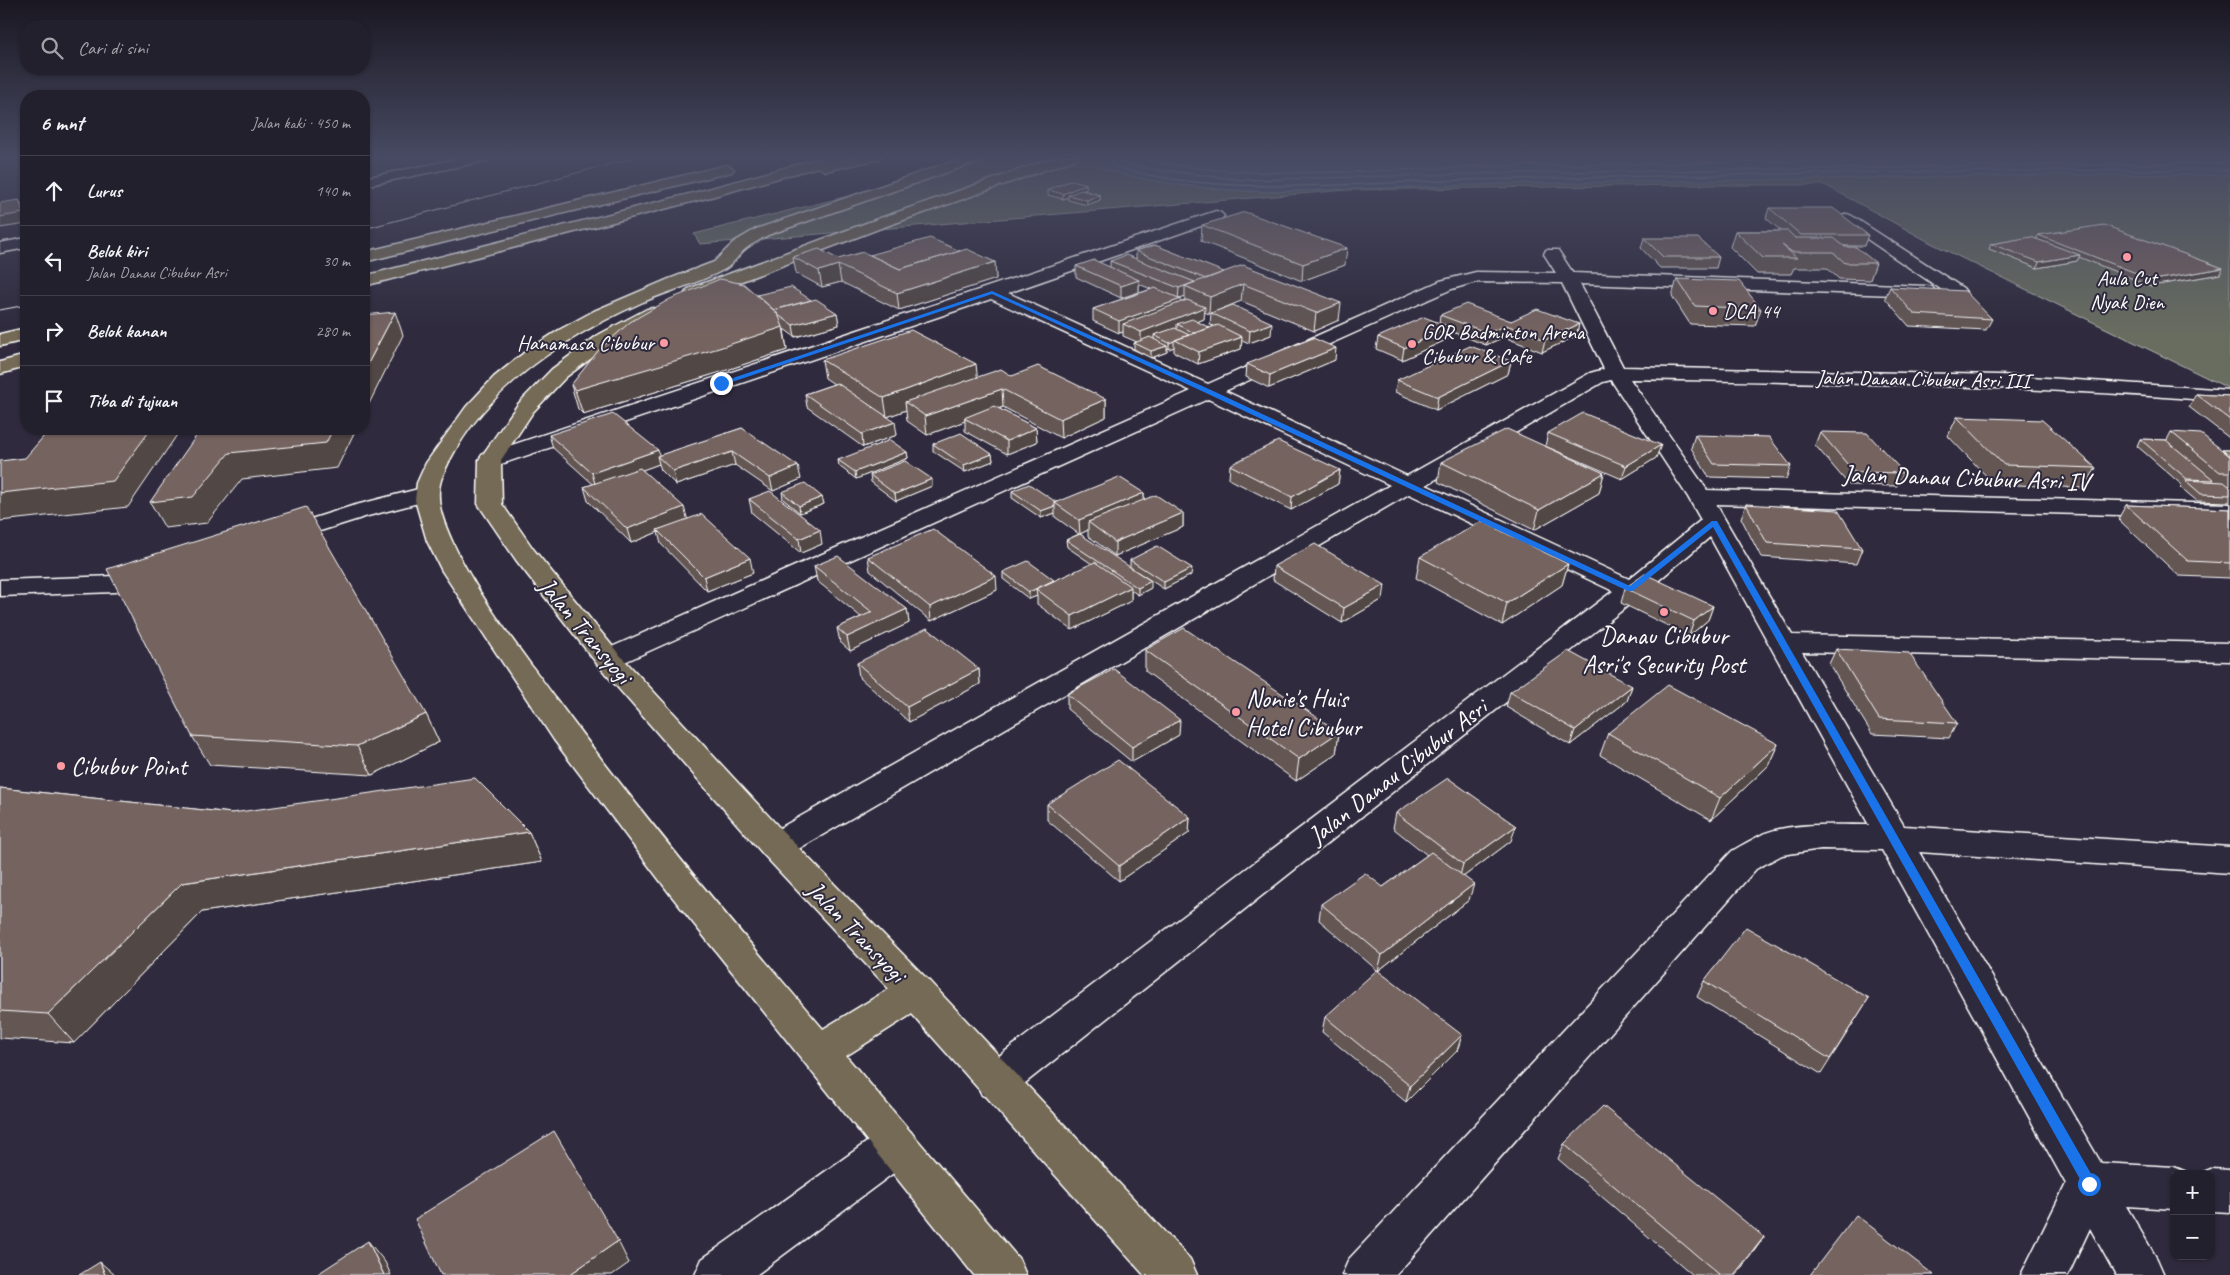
<!DOCTYPE html>
<html lang="id">
<meta charset="utf-8">
<style>
:root{--surface:#23202e;--page:#2b2836;--text:#f1f3f6;--muted:#a3a3aa;--line:#403e4a}
body{margin:0;font-family:Caveat,sans-serif;background:var(--page);color:var(--text)}
.controls{position:absolute;right:15px;bottom:15px;display:grid;overflow:hidden;border-radius:10px;box-shadow:0 1px 4px #0004}
.controls button{width:45px;height:45px;display:grid;place-items:center;padding:0;border:0;border-bottom:1px solid var(--line);background:var(--surface);color:var(--text);font:25px sans-serif}
.stop{position:absolute;width:15px;height:15px;margin:-11px;border:4px solid #1a73e8;border-radius:50%;background:#fff}
.stop.end{background:#1a73e8;border-color:#fff;box-shadow:0 1px 5px #0008}
.list{margin:0;padding:0;list-style:none}
h2{display:flex;justify-content:space-between;align-items:center;height:65px;margin:0;padding:0 20px;font-size:21px}
h2 small{font-size:16px;font-weight:400;color:var(--muted)}
.list li{display:grid;grid-template-columns:32px 1fr auto;gap:15px;align-items:center;box-sizing:border-box;height:70px;padding:0 20px;border-top:1px solid var(--line)}
.list b{display:block;font-size:19px;white-space:nowrap}
.list p{margin:0;font-size:16px;white-space:nowrap;color:var(--muted)}
.list em{font-size:16px;font-style:normal;color:var(--muted)}
.icon{flex:none;width:28px;height:28px;fill:none;stroke:currentColor;stroke-width:2;stroke-linecap:round;stroke-linejoin:round}
.map{position:relative;flex:none;width:2230px;height:1275px;overflow:hidden}
.search{position:absolute;background:var(--surface);box-shadow:0 1px 4px #0004;left:20px;top:20px;width:350px;height:55px;display:flex;align-items:center;gap:12px;box-sizing:border-box;padding:0 18px;border-radius:20px;color:var(--muted);font-size:19px}
.panel{position:absolute;background:var(--surface);box-shadow:0 1px 4px #0004;left:20px;top:90px;width:350px;height:345px;border-radius:20px}
.map>svg:first-child{display:block}
.green{fill:#676d60;stroke:#b3b6b0}
.water{fill:#54637e;stroke:#98a1b2}
.lines{fill:none;stroke-linecap:round;stroke-linejoin:round}
.shore{stroke:#bbc1cb;stroke-width:1}
.street-casing{stroke:#fff;stroke-width:3}
.highway-casing{stroke:#fff;stroke-width:3}
.street{fill:#2f2a3d;fill-rule:evenodd}
.highway{fill:#746b55;fill-rule:evenodd}
.tram{stroke:#fff;stroke-width:1}
.wall{fill:#645653;stroke:#fff;fill-rule:evenodd}
.shaded-wall{fill:#514644;stroke:#fff}
.building{fill:#746461;stroke:#fff}
.route{fill:#1a73e8}
.poi-dot{fill:#ff9aa2;stroke:#2f2a3d;stroke-width:2}
.labels{text-anchor:middle;stroke-width:4;stroke-linejoin:round;paint-order:stroke}
.far-poi-label{font-size:21px;fill:#fff;stroke:#2f2a3d;text-anchor:start}
.far-street-label{font-size:21px;fill:#fff;stroke:#2f2a3d}
.street-label{font-size:25px;fill:#fff;stroke:#2f2a3d}
.poi-label{font-size:25px;fill:#fff;stroke:#2f2a3d;text-anchor:start}
</style>
<div class="map">
<svg width="2230" height="1275" viewBox="0 0 2230 1275">
<rect width="100%" height="100%" fill="#2f2a3d"/>
<filter id="ink" filterUnits="userSpaceOnUse"><feTurbulence type="fractalNoise" baseFrequency=".02" numOctaves="2"/><feDisplacementMap in="SourceGraphic" scale="10" xChannelSelector="R" yChannelSelector="G"/><feConvolveMatrix kernelMatrix="1 2 1 2 8 2 1 2 1" color-interpolation-filters="sRGB"/></filter>
<g filter="url(#ink)">
<path class="green" d="M1011 156H2230V389L1931 243 1825 185H1683L1347 190 700 244 694 234Z"/>
<path class="water" d="M1109 156H2230V175H2073L1505 184 1269 192C1213 190 1153 185 1099 167Z"/>
<g class="lines">
<path class="shore" d="M1111 156 1110 165C1184 188 1262 187 1339 185 1395 183 1452 180 1508 179 1749 174 1989 170 2230 170
M1118 156 1119 162 1151 169 1244 180 1505 173 2230 163
M1126 156C1251 185 1382 168 1509 166 1730 162 1951 159 2172 156"/>
<defs>
<path id="street" d="M472 156H497L490 160 364 186V178Z
M1216 211 1221 213 1224 216 1221 219 1008 293 1208 384 1440 281 1476 272 1556 273 1544 254 1546 250H1558L1573 273 1926 286 1932 287 1935 291 1932 295 1926 296 1580 284 1623 367 2000 375 2230 390V402C2030 385 1831 383 1630 379L1707 490 2230 504V518L1716 504 1792 635 2230 643V661L1802 652 1904 826 2230 847V873L1919 852 2101 1163 2174 1167 2189 1173 2174 1174V1209L2126 1206 2157 1259 2164 1275H2116L2090 1228 2068 1275H2021L2066 1184 1882 850 1821 849 1782 855 1756 869 1396 1275H1342L1349 1259 1732 851C1742 845 1753 839 1763 834 1792 822 1838 825 1869 825L1710 537 1640 596 1010 1095 996 1100 982 1095 976 1082 982 1069 1613 591 1409 494 788 855 776 859 764 855 759 846 764 837 1390 485 1208 399 618 665 608 668 598 665 594 659 598 653 1191 391 991 299 498 465 490 467 482 465 479 460 482 455ZM1476 282 1562 283 1604 369 1590 373 1407 476 1225 391 1452 289ZM1611 380 1688 497 1701 520 1629 579 1426 485 1603 382Z
M1847 214 1852 216 1963 288 1966 292 1963 296H1951L1842 222 1839 219 1842 216Z
M26 238V248L0 253V243Z
M426 487 434 489 438 494 434 499 368 516 282 543 273 541 270 536 273 531 352 506Z
M153 570 162 573 166 578 162 583 116 592 0 596V580L116 576Z
M896 1126 911 1132 917 1146 911 1160 756 1275H695L702 1259 881 1132Z
M2211 1169 2230 1170V1212L2211 1211V1174H2199Z"/>
<path id="highway" d="M828 156H849L848 158 857 156H881L879 159 825 171 818 167 707 198 364 286V276L697 192Z
M968 156H987L985 159 768 235C760 240 751 244 744 250 738 256 732 265 725 269 702 282 668 291 643 302 564 337 478 392 443 475 433 497 443 521 453 543 478 597 521 651 556 699 640 813 731 922 823 1029L889 989 764 855 598 665 516 560 478 504 479 460 518 404 552 369 598 335 647 309 653 308 659 309 662 313 659 317 612 343 566 377 533 412 501 460 502 504 534 550 618 653 788 837 929 981 1190 1259 1197 1275H1144L912 1014 846 1056 1019 1259 1026 1275H974L670 894 554 740 442 571 427 541 415 500 417 483 426 463 466 407 494 377 525 352 559 330 594 311 669 279 714 262 734 242 756 229Z
M1059 156H1078L1076 159 881 228 700 297H688L685 293 688 289 869 222Z
M727 165 734 169 732 172 364 262V252Z
M26 328V340L0 346V334Z
M26 355V367L0 374V362Z"/>
</defs>
<use href="#street" class="street-casing"/>
<use href="#highway" class="highway-casing"/>
<use href="#street" class="street"/>
<use href="#highway" class="highway"/>
<path class="tram" d="M364 229 641 156
M0 310 26 305"/>
</g>
<path class="wall" d="M1086 184V189L1083 190 1100 195V200L1087 205 1068 200V197L1063 199 1048 195V190Z
M1769 208 1868 235 1864 246H1844L1876 263 1870 280 1839 279 1827 268H1794L1791 274H1757L1730 247 1735 231H1781L1766 218Z
M1202 225 1345 265 1302 281 1201 241Z
M2038 235 2220 274 2151 286 2079 257 2077 261 2037 268 1989 249 1991 244 2037 239Z
M1644 238 1719 257 1716 268H1660L1641 248Z
M1155 245 1339 320 1314 331 1241 301 1217 311 1271 335 1249 343 1242 340 1241 349 1198 364 1174 352V347L1169 349 1167 348V352L1151 358 1134 349V343L1137 342 1123 336V332L1119 333 1093 321V309L1151 289 1139 284V292L1121 298 1076 277V266L1110 267V261L1136 259V251ZM1185 297V301L1180 303V299ZM1204 312 1209 314 1211 313 1210 325 1214 326 1210 328 1197 322 1204 319Z
M960 251 995 262 996 279 899 310 841 282 822 287 796 273 793 257 838 259 870 255Z
M1677 279 1761 309 1755 326 1690 324 1672 296Z
M1890 287 1992 319 1986 330 1909 326 1885 298Z
M757 295 811 300 837 313 839 325 795 337 784 329 787 350 724 371 583 414 578 409 571 385Z
M1440 315 1511 321 1579 324 1576 336 1542 352 1504 337 1486 345 1450 331 1448 339 1402 360 1376 349 1378 337 1439 323Z
M822 360 977 377 1012 376 1106 399V417L1061 438 1003 407 999 409 1036 428 1037 442 1007 454 965 431V421L927 435 907 421 906 410 887 417 897 435 863 447 807 407 805 394 834 384 825 378Z
M1335 360 1269 388 1246 377 1247 364Z
M1511 361 1508 374 1436 410 1395 392 1397 380Z
M2196 394 2230 396V438L2228 437 2189 407Z
M1957 417 2096 468 2084 488 1994 484 1948 436Z
M742 428 801 479 773 491 735 465 676 485 661 470 659 464 642 470 687 519 753 573 707 591 661 544 658 532 631 543 588 501 584 487 593 484 553 448 549 435 659 456Z
M1820 432 1904 473 1897 486 1849 485 1815 445Z
M2171 432 2222 450H2230V486H2229L2230 487V502L2197 501 2180 487 2182 485 2137 446 2140 439 2167 440Z
M1548 433 1656 458 1622 479 1545 446Z
M1695 435 1791 466 1786 479 1709 477 1691 448Z
M933 444 992 454 993 461 965 472 933 451Z
M907 452 908 458 856 479 839 466 838 460Z
M1441 462 1604 473 1599 493 1534 530 1438 482Z
M1230 465 1340 470 1338 484 1291 510 1229 479Z
M870 475 932 486 896 501 871 482Z
M1012 491 1056 502 1144 493V500L1183 513V527L1115 556 1088 536V530L1080 534 1151 588 1138 595 1131 590V601L1072 630 1037 604V596L1029 599 1003 579V572L1054 581 1092 564 1067 547 1066 540 1079 534 1055 517V513L1041 518 1012 498Z
M782 492 822 497 824 504 800 513 783 499Z
M749 499 822 544 801 553 752 513Z
M1746 504 1862 549 1856 564 1761 557 1741 518Z
M2126 505 2230 509V578L2179 576 2118 519Z
M868 557 997 590 931 621 870 571Z
M1420 557 1568 564 1562 585 1502 625 1416 578Z
M1130 560 1191 575 1164 589 1130 567Z
M814 566 907 609 909 623 850 651 840 642 837 628 861 617 817 581Z
M1274 566 1383 599 1342 623 1273 580Z
M1625 588 1713 606 1708 620 1689 636 1621 603Z
M1836 649 1957 723 1949 738 1872 734 1829 664Z
M1145 650 1339 732 1336 754 1296 781 1145 671Z
M857 663 979 669 980 684 909 722 859 677Z
M1632 686 1627 701 1570 745 1506 707 1510 692Z
M1067 694 1179 735 1132 762 1067 709Z
M426 714 439 742 372 775 210 765 192 736Z
M1608 733 1778 744 1768 766 1711 820 1600 755Z
M0 788 232 813 529 832 542 862 202 912 74 1043 0 1038Z
M1047 804 1190 817 1189 833 1119 881 1047 820Z
M1396 813 1511 841 1463 877 1469 900 1378 971 1319 920 1321 904 1383 887 1427 855 1393 828Z
M1704 981 1869 998 1821 1074 1697 997Z
M1325 1017 1462 1035 1457 1051 1406 1102 1322 1032Z
M1564 1144 1764 1237 1754 1251 1736 1275H1693L1558 1159Z"/>
<path class="shaded-wall" d="M1086 184V189L1071 196 1068 195V197L1063 199V194Z
M1100 195V200L1087 205V200Z
M19 200 25 210 26 215V224L0 228V217Z
M1347 248 1345 265 1302 281 1303 264Z
M2080 255 2077 261 2037 268 2039 262Z
M995 262 996 279 899 310 897 293Z
M838 265 841 282 822 287 819 271Z
M2223 268 2220 274 2151 286 2154 280Z
M1139 280V292L1121 298V286Z
M1195 282V290L1185 286V297L1178 300 1179 288Z
M1243 284 1241 301 1209 314 1210 297Z
M1181 299 1180 311 1123 324V332L1119 333V321Z
M1341 303 1339 320 1314 331 1316 313Z
M1205 307 1204 319 1183 327 1177 324V330L1154 335V339L1141 344V332Z
M395 312 403 335 364 414V371Z
M837 313 839 325 795 337 793 325Z
M1272 323 1271 335 1249 343 1250 331Z
M1579 324 1576 336 1542 352 1545 340Z
M1506 325 1504 337 1486 345 1488 333Z
M783 327 787 350 724 371 583 414 575 390Z
M1450 327 1448 339 1402 360 1404 348Z
M1242 337 1241 349 1198 364 1199 352Z
M1174 341V347L1169 349V343Z
M1167 346V352L1151 358V351Z
M1336 348 1335 360 1269 388 1270 375Z
M1511 361 1508 374 1436 410 1438 397Z
M976 364 978 383 905 402 906 410 887 417 884 398Z
M1002 389 1003 407 968 420 964 418 965 421 927 435 925 416Z
M1106 399V417L1061 438 1060 419Z
M895 422 897 435 863 447 862 434Z
M1036 428 1037 442 1007 454V441Z
M43 429H72L50 441Z
M151 429H181L128 507 0 521V493Z
M333 429H356L337 468 242 479 207 523 165 528 150 502 229 453Z
M1661 445 1656 458 1622 479 1626 466Z
M658 450 660 459 657 456 659 464 596 487 592 473Z
M732 452 735 465 676 485 673 471Z
M907 452 908 458 856 479 855 472Z
M992 454 993 461 965 472 964 465Z
M798 466 801 479 773 491 770 478Z
M1340 470 1338 484 1291 510 1292 497Z
M1604 473 1599 493 1534 530 1539 510Z
M932 479V486L896 501 895 494Z
M1144 493V507L1088 522V530L1080 534 1079 520Z
M822 497 824 504 800 513 799 506Z
M1055 506V513L1041 518V511Z
M684 507 688 521 657 530 658 532 631 543 627 529Z
M1183 513V527L1115 556V542Z
M820 530 822 544 801 553 799 539Z
M750 558 753 573 707 591 704 577Z
M1568 564 1562 585 1502 625 1507 603Z
M1192 568 1191 575 1164 589V582Z
M996 576 997 590 931 621 930 607Z
M1054 580 1036 589 1037 596 1029 599V592Z
M1151 581V588L1138 595V588Z
M1385 585 1383 599 1342 623 1344 608Z
M1131 587V601L1072 630V616Z
M1713 606 1708 620 1689 636 1694 621Z
M907 609 909 623 850 651 847 637Z
M979 669 980 684 909 722 907 707Z
M1632 686 1627 701 1570 745 1575 730Z
M426 714 439 742 372 775 357 746Z
M1180 720 1179 735 1132 762V747Z
M1339 732 1336 754 1296 781 1299 759Z
M1778 744 1768 766 1711 820 1720 798Z
M1190 817 1189 833 1119 881V866Z
M1516 826 1511 841 1459 880 1463 864Z
M529 832 542 862 202 912 74 1043 48 1014 182 883Z
M1474 884 1469 900 1378 971 1382 955Z
M1462 1035 1457 1051 1406 1102 1410 1086Z
M1764 1237 1754 1251 1736 1275H1734Z
M368 1241 385 1262 391 1275H384Z
M618 1241 629 1263 612 1275H569Z
M100 1262 115 1275H105Z"/>
<path class="building" d="M1072 180 1086 184 1063 194 1048 190Z
M1081 190 1100 195 1087 200 1068 195Z
M19 200 23 213 0 217V203Z
M1769 208H1833L1868 235H1801Z
M1245 212 1347 248 1303 264 1202 225Z
M2104 225 2223 268 2154 280 2038 235Z
M1735 231H1788L1795 238H1834L1845 247H1856L1876 263H1845L1833 252H1792L1782 245 1797 258H1763Z
M2031 237 2080 255 2039 262 1991 244Z
M930 238 960 251 900 269 870 255Z
M1644 238H1698L1719 257H1663Z
M1155 245 1224 272 1206 279 1136 251Z
M819 249 838 259 863 252 900 269 967 249 995 262 897 293 838 265 819 271 793 257Z
M1126 255 1195 282 1179 288 1110 261Z
M1094 260 1139 280 1121 286 1076 266Z
M1243 265 1341 303 1316 313 1243 284 1210 297 1185 286Z
M720 279 744 284 778 314 783 327 719 348 575 390 571 385 598 351 630 322 670 299Z
M1677 279 1739 281 1761 309 1695 306Z
M791 287 811 300 774 310 757 295Z
M1890 287 1965 291 1992 319 1914 314Z
M1155 288 1181 299 1119 321 1093 309Z
M816 299 837 313 793 325 778 315 774 310Z
M1187 300 1205 307 1141 332 1123 324Z
M1466 304 1511 321 1537 309 1579 324 1545 340 1506 325 1488 333 1440 315Z
M1233 305 1272 323 1250 331 1211 313Z
M395 312 364 371V315Z
M1424 317 1450 327 1404 348 1378 337Z
M1192 319 1210 328 1194 333 1177 324Z
M1218 325 1242 337 1199 352 1175 340Z
M1175 328 1189 335 1175 340 1174 341 1169 343 1154 335Z
M911 330 976 364 884 398 822 360Z
M1150 337 1167 346 1151 351 1134 343Z
M1313 338 1336 348 1270 375 1247 364Z
M1470 346 1511 361 1438 397 1397 380Z
M1038 366 1106 399 1060 419 1002 389 925 416 905 402 1001 369 1012 376Z
M837 383 895 422 862 434 805 394Z
M2196 394 2230 396V420Z
M994 406 1036 428 1007 441 964 418Z
M1583 413 1661 445 1626 466 1548 433Z
M613 414 658 450 592 473 549 435Z
M1957 417 2042 420 2096 468 2004 465Z
M742 428 798 466 770 478 732 452 673 471 657 456Z
M50 429H151L113 481 0 493V461L25 458Z
M201 429H333L326 443 229 453 193 497 150 502Z
M1507 429 1604 473 1539 510 1441 462Z
M1820 432 1867 433 1904 473 1854 472Z
M2171 432 2201 434 2230 456V472H2220Z
M961 433 992 454 964 465 933 444Z
M1695 435 1769 437 1791 466 1714 464Z
M2140 439 2166 440 2214 480 2187 479Z
M890 440 907 452 855 472 838 460Z
M1278 441 1340 470 1292 497 1230 465Z
M2222 450H2230V456Z
M905 461 932 479 895 494 870 475Z
M640 468 684 507 627 529 584 487Z
M1119 477 1144 493 1079 520 1055 503Z
M2185 480 2224 482 2230 487V495L2201 494Z
M805 483 822 497 799 506 782 492Z
M1029 484 1056 502 1055 503V506L1041 511 1012 491Z
M770 491 820 530 799 539 749 499Z
M1156 495 1183 513 1115 542 1088 522Z
M1746 504 1838 510 1862 549 1767 543Z
M2126 505 2230 509V563L2188 561Z
M306 507 426 714 357 746 192 736 107 569Z
M702 514 750 558 704 577 657 530Z
M1482 521 1568 564 1507 603 1420 557Z
M933 529 996 576 930 607 868 557Z
M1080 534 1151 581 1138 588 1066 540Z
M1315 544 1385 585 1344 608 1274 566Z
M1157 546 1192 568 1164 582 1130 560Z
M838 556 907 609 847 637 837 628 872 612 814 566Z
M1028 561 1054 580 1029 592 1003 572Z
M1095 562 1131 587 1072 616 1036 589Z
M1645 574 1713 606 1694 621 1625 588Z
M927 628 979 669 907 707 857 663Z
M1184 628 1339 732 1299 759 1145 650Z
M1836 649 1909 653 1957 723 1879 719Z
M1568 651 1632 686 1575 730 1510 692Z
M1114 669 1180 720 1132 747 1067 694Z
M1668 685 1778 744 1720 798 1608 733Z
M1118 760 1190 817 1119 866 1047 804Z
M475 778 529 832 182 883 48 1014 0 1011V788L232 813Z
M1448 778 1516 826 1463 864 1396 813Z
M1431 852 1474 884 1382 955 1321 904 1365 873 1383 887Z
M1746 927 1869 998 1830 1059 1704 981Z
M1377 970 1462 1035 1410 1086 1325 1017Z
M1603 1106 1764 1237 1734 1275H1720L1564 1144Z
M554 1131 618 1241 569 1275H441L415 1219Z
M1856 1215 1934 1275H1810Z
M368 1241 384 1275H316Z
M100 1262 105 1275H79Z"/>
</g>
<linearGradient id="sky" x2="0" y2="1"><stop stop-color="#1a1722"/><stop offset="0.47" stop-color="#474a62"/><stop offset="1" stop-color="#474a62" stop-opacity="0"/></linearGradient>
<rect width="2230" height="334" fill="url(#sky)"/>
<path class="route" d="M992 291 1211 390 1630 586 1712 521H1717L2094 1179 2096 1184 2094 1188 2089 1190 2085 1188 1713 527 1633 591H1628L1206 393 992 294 723 385 718 383Z"/>
<g class="poi-dot">
<circle cx="2127" cy="257" r="5"/>
<circle cx="1713" cy="311" r="5"/>
<circle cx="664" cy="343" r="5"/>
<circle cx="1412" cy="344" r="5"/>
<circle cx="1664" cy="612" r="5"/>
<circle cx="1236" cy="712" r="5"/>
<circle cx="61" cy="766" r="5"/>
</g>
<g class="labels">
<g class="far-poi-label">
<text x="2127" y="285" text-anchor="middle">Aula Cut<tspan x="2127" dy="24">Nyak Dien</tspan></text>
<text x="1723" y="318">DCA 44</text>
<text x="1422" y="339">GOR Badminton Arena<tspan x="1422" dy="24">Cibubur &amp; Cafe</tspan></text>
<text x="654" y="350" text-anchor="end">Hanamasa Cibubur</text>
</g>
<g class="far-street-label">
<text transform="translate(1923 379) rotate(1)" y="7">Jalan Danau Cibubur Asri III</text>
</g>
<g class="street-label">
<text transform="translate(1966 477) rotate(2)" y="9">Jalan Danau Cibubur Asri IV</text>
<text transform="translate(586 630) rotate(50)" y="9">Jalan Transyogi</text>
<text transform="translate(1397 771) rotate(-38)" y="9">Jalan Danau Cibubur Asri</text>
<text transform="translate(857 931) rotate(46)" y="9">Jalan Transyogi</text>
</g>
<g class="poi-label">
<text x="1664" y="644" text-anchor="middle">Danau Cibubur<tspan x="1664" dy="29">Asri's Security Post</tspan></text>
<text x="1246" y="707">Nonie's Huis<tspan x="1246" dy="29">Hotel Cibubur</tspan></text>
<text x="71" y="775">Cibubur Point</text>
</g>
</g>
</svg>
<div class="controls">
<button>+</button>
<button>−</button>
</div>
<div class="stop" style="left:2089px;top:1184px"></div>
<div class="stop end" style="left:721px;top:383px"></div>
<div class="search"><svg class="icon" aria-label="search" viewBox="0 0 24 24"><circle cx="10" cy="10" r="6"/><path d="M15 15l6 6"/></svg>Cari di sini</div>
<section class="panel">
<h2>6 mnt<small>Jalan kaki · 450 m</small></h2>
<ul class="list">
<li><svg class="icon" aria-label="ahead" viewBox="0 0 24 24"><path d="M12 20V5M6 11l6-6 6 6"/></svg><div><b>Lurus</b></div><em>140 m</em></li>
<li><svg class="icon" aria-label="left" viewBox="0 0 24 24"><path d="M17 20v-9H6M10 6l-5 5 5 5"/></svg><div><b>Belok kiri</b><p>Jalan Danau Cibubur Asri</p></div><em>30 m</em></li>
<li><svg class="icon" aria-label="right" viewBox="0 0 24 24"><path d="M7 20v-9h11M14 6l5 5-5 5"/></svg><div><b>Belok kanan</b></div><em>280 m</em></li>
<li><svg class="icon" aria-label="arrive" viewBox="0 0 24 24"><path d="M6 21V4h12l-3 4 3 4H6"/></svg><div><b>Tiba di tujuan</b></div></li>
</ul>
</section>
</div>
